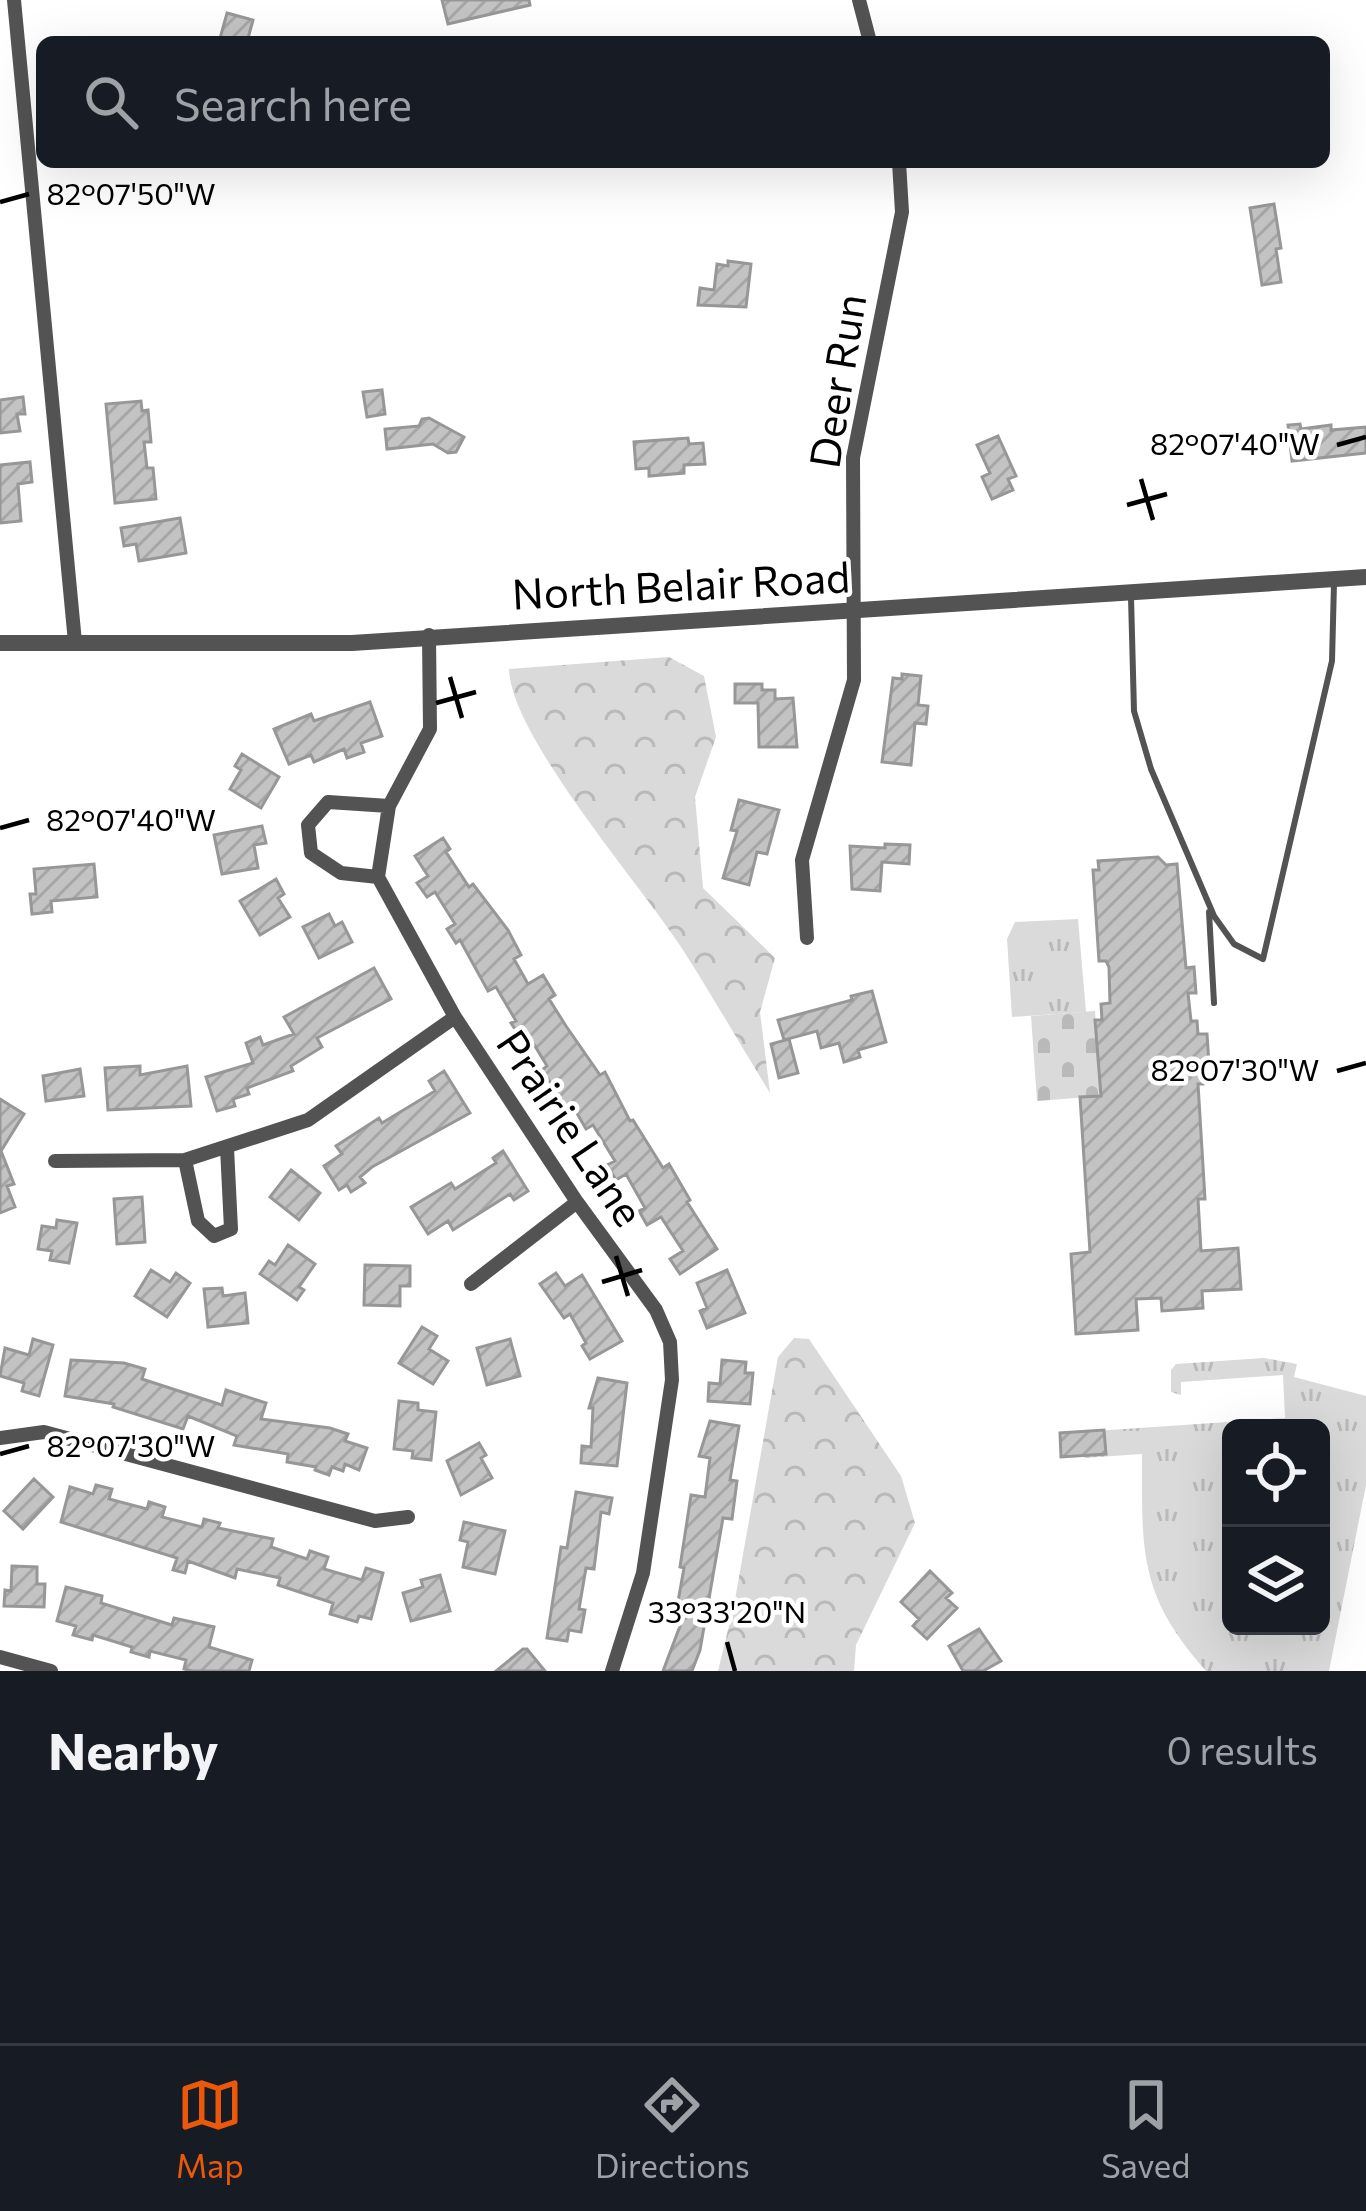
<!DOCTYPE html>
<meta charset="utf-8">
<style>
:root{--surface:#171b24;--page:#20242c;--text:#f1f3f6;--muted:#9ea1a6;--line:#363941;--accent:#ea580c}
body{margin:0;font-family:Commissioner,sans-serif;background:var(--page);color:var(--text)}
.controls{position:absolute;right:36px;bottom:36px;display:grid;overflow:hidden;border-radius:18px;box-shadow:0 12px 48px #0002}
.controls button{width:108px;height:108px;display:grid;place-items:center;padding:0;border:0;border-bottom:3px solid var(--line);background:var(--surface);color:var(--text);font:60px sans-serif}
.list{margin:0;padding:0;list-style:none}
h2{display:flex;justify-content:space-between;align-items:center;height:156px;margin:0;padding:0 48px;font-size:51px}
h2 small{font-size:39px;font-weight:400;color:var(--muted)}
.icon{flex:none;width:66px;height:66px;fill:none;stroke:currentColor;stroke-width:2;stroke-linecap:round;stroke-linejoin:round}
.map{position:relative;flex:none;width:1366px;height:1671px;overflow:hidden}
.search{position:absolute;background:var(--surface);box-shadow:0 12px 48px #0002;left:36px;right:36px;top:36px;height:132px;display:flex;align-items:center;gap:30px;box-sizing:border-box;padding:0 42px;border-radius:18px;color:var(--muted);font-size:45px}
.sheet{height:372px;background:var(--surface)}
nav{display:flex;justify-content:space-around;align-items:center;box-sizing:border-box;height:168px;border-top:3px solid var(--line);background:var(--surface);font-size:33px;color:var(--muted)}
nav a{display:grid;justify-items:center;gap:6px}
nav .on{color:var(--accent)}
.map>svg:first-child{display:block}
.grass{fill:url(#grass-tufts);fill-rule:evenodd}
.forest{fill:url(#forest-crowns)}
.cemetery{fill:url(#cemetery-stones)}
.building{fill:url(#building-hatch);stroke:#979797;stroke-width:3}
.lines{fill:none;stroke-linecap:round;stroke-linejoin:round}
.service{stroke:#535353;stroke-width:6}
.minor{stroke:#535353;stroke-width:14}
.tertiary{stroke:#535353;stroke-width:16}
.ticks{fill:none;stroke:#000;stroke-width:4.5}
.labels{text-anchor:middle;stroke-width:9;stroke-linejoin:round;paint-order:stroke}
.street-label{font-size:42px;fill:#000;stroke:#fff}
.ticks-label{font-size:30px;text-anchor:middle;fill:#000;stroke:#fff;stroke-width:9;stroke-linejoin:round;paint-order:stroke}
</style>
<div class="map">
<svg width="1366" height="1671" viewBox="0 0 1366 1671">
<defs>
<pattern id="grass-tufts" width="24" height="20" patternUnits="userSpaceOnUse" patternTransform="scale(3)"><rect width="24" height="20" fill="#dadada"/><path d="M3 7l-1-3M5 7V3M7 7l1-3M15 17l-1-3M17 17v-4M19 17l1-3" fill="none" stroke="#b9b9b9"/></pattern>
<pattern id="forest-crowns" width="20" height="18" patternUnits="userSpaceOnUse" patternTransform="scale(3)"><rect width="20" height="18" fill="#dadada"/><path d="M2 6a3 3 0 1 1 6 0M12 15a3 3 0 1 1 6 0" fill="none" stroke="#b9b9b9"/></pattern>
<pattern id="cemetery-stones" width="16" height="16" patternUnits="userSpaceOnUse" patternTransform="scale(3)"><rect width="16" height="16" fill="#dadada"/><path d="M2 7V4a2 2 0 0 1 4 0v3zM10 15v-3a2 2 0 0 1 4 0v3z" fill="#b9b9b9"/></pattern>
<pattern id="building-hatch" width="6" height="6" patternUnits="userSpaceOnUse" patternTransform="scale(3)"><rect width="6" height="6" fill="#c3c3c3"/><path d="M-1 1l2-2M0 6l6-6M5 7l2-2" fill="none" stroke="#a6a6a6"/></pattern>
</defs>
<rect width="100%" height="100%" fill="#fff"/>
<path class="grass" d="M1078 919 1086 1012 1012 1017 1007 939 1015 922Z
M1264 1358 1297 1364 1294 1377 1366 1396V1485L1329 1671H1206C1138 1595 1142 1551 1142 1454L1084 1458 1080 1432 1285 1418 1283 1375 1181 1382V1395L1171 1392V1370L1176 1364ZM1231 1428H1321V1626H1231Z"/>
<path class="forest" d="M669 657 704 676 716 737 695 797 703 888 775 958 760 1012 770 1093C741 1046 713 997 683 950 642 886 511 737 509 669Z
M794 1338 809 1339 901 1476 915 1523 856 1645 854 1671H718L734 1605 778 1357Z"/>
<path class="cemetery" d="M1095 1011 1101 1096 1037 1101 1031 1016Z"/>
<path class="building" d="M442 0H529L530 5 448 24Z
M227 13 253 20 247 42H219Z
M1274 204 1281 248 1276 249 1281 282 1262 285 1250 208Z
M728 261 751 264 746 307 698 305 700 288 714 290 717 264 728 266Z
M382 390 385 414 367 417 363 392Z
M23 397 25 414H17L20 431 0 433V400Z
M141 401 142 411 148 410 151 442H144L147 468H153L156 499 115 503 106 404Z
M429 418 464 437 456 452 448 453 433 444 387 449 385 429 419 426 422 419Z
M1300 424 1301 429 1331 425V430L1366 427V453L1292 461 1288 425Z
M998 436 1016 476 1008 479 1013 490 992 499 982 477 990 473 977 445Z
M688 438 689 444 703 443 705 464 684 465V473L649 476V468L636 469 634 442Z
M30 462 32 482 18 484 21 521 0 523V465Z
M180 518 186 553 139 561 136 544 124 546 121 528Z
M902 674 921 676 918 705 928 706 926 724 915 723 911 765 882 762 893 678 902 679Z
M735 684H762V690H775V699L793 698 797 747H759L758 703H735Z
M370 702 382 736 361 743 364 752 347 758 344 749 314 762 311 755 289 764 274 729 311 714 314 721Z
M242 754 279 777 261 808 230 789 241 770 235 766Z
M739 800 779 810 767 854 757 852 749 885 723 878 737 831 731 830Z
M262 826 266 843 254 845 258 868 222 874 214 835Z
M443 838 450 849 446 852 469 887 473 884 508 930 521 955 514 959 528 984 543 975 555 995 549 999 566 1026 600 1075 605 1072 630 1121 633 1120 663 1168 669 1164 690 1200 687 1202 717 1249 680 1274 670 1259 683 1251 661 1217 647 1225 639 1211 645 1208 626 1174 616 1180 607 1165 615 1161 593 1125 586 1129 574 1108 569 1111 542 1070 547 1066 527 1033 520 1037 511 1023 516 1021 496 987 488 991 460 940 456 943 447 929 455 924 435 892 427 897 417 883 428 876 415 856Z
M885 844 910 845 909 864 882 862 880 891 852 889 850 846 885 848Z
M1158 857 1166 865 1177 864 1186 968 1194 967 1196 993H1188L1191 1021H1197L1198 1034H1207L1209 1064H1202L1203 1084H1198L1205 1199H1198L1201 1251 1238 1248 1241 1289 1202 1291 1203 1308 1162 1311 1161 1298 1136 1299 1138 1330 1076 1334 1071 1254 1090 1252 1080 1097 1101 1096 1095 1020H1102L1101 1004 1110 1003 1109 967 1106 961H1099L1093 870H1099L1098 861Z
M94 864 97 897 51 901 52 912 32 914 30 894H36L34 869Z
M276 879 284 894 278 898 290 917 260 935 240 901Z
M329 914 335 926 342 922 352 942 319 958 303 927Z
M374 968 391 999 317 1038 322 1047 291 1066 293 1071 247 1088 249 1094 233 1099 235 1106 217 1111 206 1077 253 1063 246 1043 260 1037 263 1045 294 1034 284 1017Z
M872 991 886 1042 858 1050 860 1057 844 1062 839 1043 821 1048 817 1031 784 1040 778 1020 852 1000 851 996Z
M789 1039 798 1073 779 1078 771 1044Z
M140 1066V1075L187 1066 191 1106 108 1110 105 1068Z
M80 1069 84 1096 46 1101 43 1076Z
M444 1071 470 1113 372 1167 360 1177 365 1183 351 1192 347 1185 339 1190 324 1166 342 1154 336 1146 379 1118 382 1123 435 1091 429 1081Z
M0 1099 24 1114 1 1151 14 1184 7 1186 15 1207 0 1213Z
M503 1151 528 1191 514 1200 510 1194 453 1230 448 1221 428 1234 411 1207 451 1183 455 1189 496 1163 493 1158Z
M291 1170 320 1193 299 1220 270 1197Z
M142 1197 145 1242 117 1244 114 1199Z
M57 1220 77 1223 69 1263 50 1260 52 1251 38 1249 42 1226 56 1228Z
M288 1245 315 1264 299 1287 304 1290 297 1300 260 1274 269 1261 275 1265Z
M365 1265 410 1266V1286H400V1306L364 1305Z
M151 1270 170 1282 176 1273 190 1283 167 1317 135 1296Z
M727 1270 745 1313 707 1328 700 1311 707 1308 697 1283Z
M556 1273 565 1286 582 1275 622 1341 590 1359 582 1346 586 1343 570 1314 564 1318 540 1284Z
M222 1288 223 1296 245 1293 248 1323 208 1327 204 1289Z
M422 1327 437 1336 429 1349 448 1361 433 1384 399 1363Z
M33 1339 53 1345 39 1396 22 1391 24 1383 0 1376 5 1348 29 1355Z
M510 1339 520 1376 487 1385 477 1348Z
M71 1360 124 1363 145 1369 142 1379 222 1405 226 1390 266 1403 261 1419 330 1428 348 1434 345 1441 367 1448 359 1470 345 1464 343 1471 332 1467 329 1475 315 1470 316 1467 287 1462 288 1454 234 1445 237 1436 188 1416 183 1429 113 1407 114 1404 65 1396Z
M722 1360 746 1362 745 1373H753L750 1404 708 1401 709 1383 720 1384Z
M598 1378 627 1383 617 1466 581 1463 582 1446 591 1447 593 1408H589Z
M399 1401 418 1403V1410L436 1412 431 1460 412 1458 413 1451 394 1449Z
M710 1421 739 1426 730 1480 737 1481 732 1519 723 1518 700 1650 692 1671H663L680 1626 668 1623 671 1606 677 1607 684 1568 680 1567 691 1495 705 1497 710 1458 699 1456Z
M1104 1430 1106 1454 1061 1457 1060 1433Z
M479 1443 486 1455 481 1458 492 1478 461 1495 447 1461Z
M34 1479 53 1497 23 1529 4 1511Z
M96 1485 112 1489 109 1499 147 1509 149 1502 165 1507 162 1517 202 1527 204 1519 220 1523 218 1528 273 1539 271 1547 307 1559 310 1551 328 1557 324 1569 362 1580 366 1568 383 1573 371 1619 359 1616 357 1622 330 1614 333 1603 278 1585 280 1578 237 1569 235 1578 188 1561 185 1573 173 1570 177 1558 61 1522 70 1487 93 1494Z
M576 1492 612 1498 609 1514 601 1512 594 1569 586 1568 579 1609 585 1610 581 1632 569 1630 567 1641 547 1638 561 1547 567 1548Z
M464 1522 505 1531 495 1574 463 1567 468 1542 460 1540Z
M12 1566 37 1567V1584H45L44 1607 4 1606 5 1590 11 1591Z
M930 1571 952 1593 946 1598 957 1608 927 1639 913 1626 919 1619 901 1602Z
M440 1575 450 1611 411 1621 403 1593 423 1587 421 1580Z
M66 1587 102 1596 101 1603 172 1625 174 1618 214 1627 209 1647 252 1660 249 1671H192L184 1669 186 1660 150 1651 149 1657 131 1652 132 1647 93 1635 92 1640 73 1635 76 1626 57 1621Z
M979 1629 1001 1661 983 1671H963L949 1646Z
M523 1649H527L545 1671H496Z"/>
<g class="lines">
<path class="service" d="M1131 597 1134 711 1151 769 1214 916 1234 944 1263 959 1332 661 1334 583
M1209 912 1214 1003"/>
<path class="minor" d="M14 0 75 642
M859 0 870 42
M429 635 430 729 389 806 378 877 455 1017 577 1202 656 1310 670 1342 672 1380 643 1573 612 1671
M378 877 341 873 311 853 308 825 328 802 389 806
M807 938 802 860 854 680 853 458 902 212 899 162
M185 1160 198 1221 214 1236 231 1229 227 1148
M55 1161 185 1160 308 1120 455 1017
M471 1284 577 1202
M0 1438 44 1432 375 1521 408 1517
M0 1657 51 1671"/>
<path class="tertiary" d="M0 643H352L1366 577"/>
</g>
<path class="ticks" d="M0 202 29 194M1337 445 1366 437M1141 479 1153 520M1127 505 1167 494M450 677 462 718M436 703 476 692M0 828 29 820M1337 1071 1366 1063M616 1256 628 1296M602 1282 642 1270M0 1454 29 1446M727 1642 735 1671"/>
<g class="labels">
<g class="street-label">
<text transform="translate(838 381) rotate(-81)" y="15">Deer Run</text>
<text transform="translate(681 586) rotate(-3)" y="15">North Belair Road</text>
<text transform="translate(570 1128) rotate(56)" y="15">Prairie Lane</text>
</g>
</g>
<g class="ticks-label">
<text x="131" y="205">82°07'50"W</text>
<text x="1235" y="455">82°07'40"W</text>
<text x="131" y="831">82°07'40"W</text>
<text x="1235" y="1081">82°07'30"W</text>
<text x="131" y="1457">82°07'30"W</text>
<text x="727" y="1623">33°33'20"N</text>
</g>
</svg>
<div class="controls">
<button><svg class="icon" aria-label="locate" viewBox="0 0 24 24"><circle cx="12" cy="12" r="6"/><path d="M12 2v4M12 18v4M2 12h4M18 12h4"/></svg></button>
<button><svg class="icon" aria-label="layers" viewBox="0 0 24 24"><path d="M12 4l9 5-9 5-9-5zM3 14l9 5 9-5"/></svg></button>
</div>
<div class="search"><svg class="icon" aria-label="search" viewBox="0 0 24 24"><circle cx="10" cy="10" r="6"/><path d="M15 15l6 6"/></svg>Search here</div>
</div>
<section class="sheet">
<h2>Nearby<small>0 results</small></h2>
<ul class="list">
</ul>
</section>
<nav>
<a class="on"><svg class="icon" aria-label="map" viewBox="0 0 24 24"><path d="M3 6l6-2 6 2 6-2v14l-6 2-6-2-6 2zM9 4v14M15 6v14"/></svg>Map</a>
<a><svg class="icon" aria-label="directions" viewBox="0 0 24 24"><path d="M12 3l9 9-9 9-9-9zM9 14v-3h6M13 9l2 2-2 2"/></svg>Directions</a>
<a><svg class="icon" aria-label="saved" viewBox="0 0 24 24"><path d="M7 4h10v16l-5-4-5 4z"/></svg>Saved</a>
</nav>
